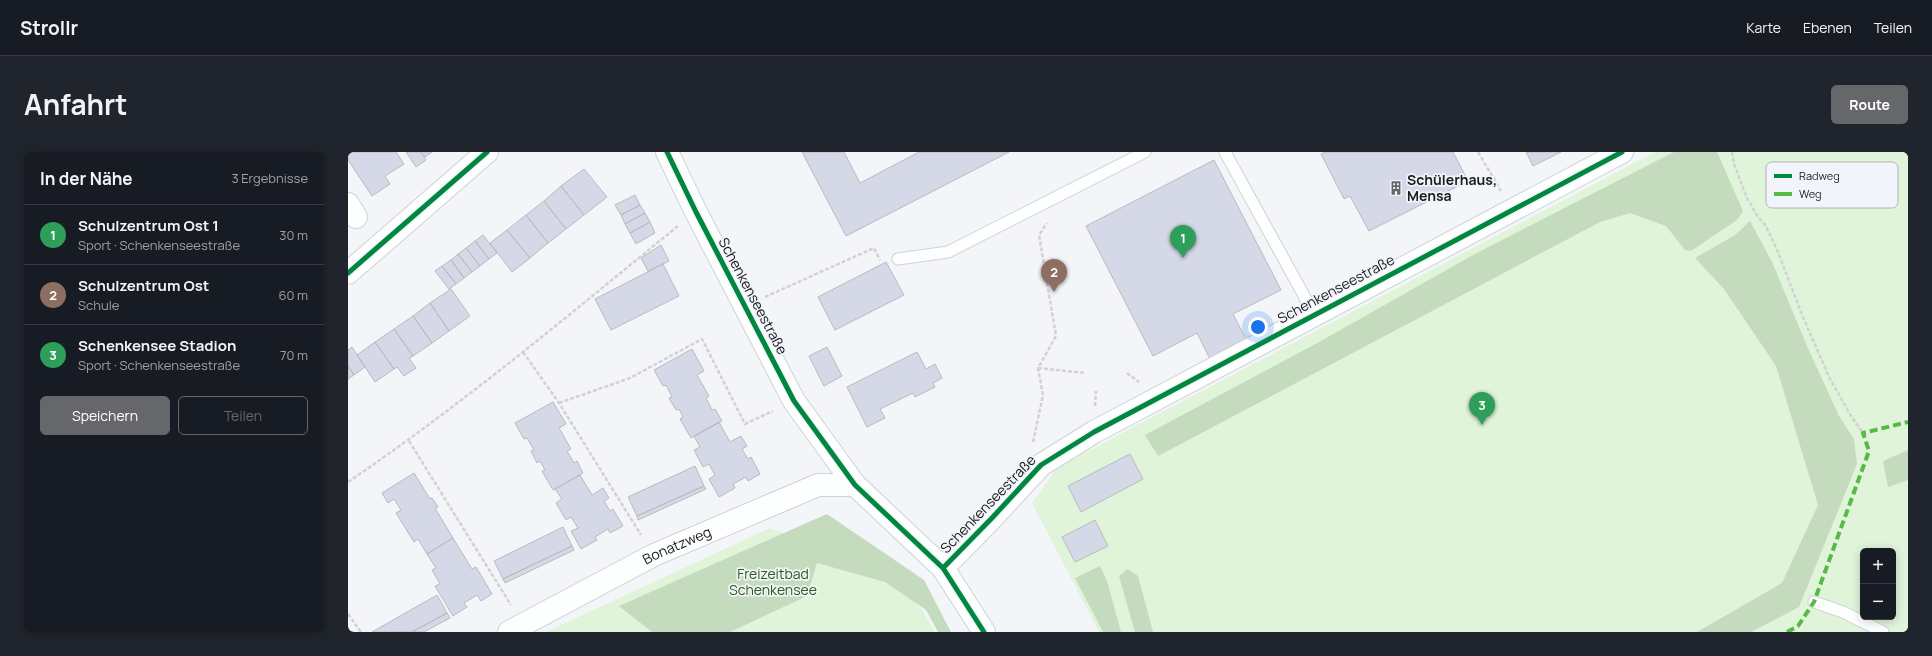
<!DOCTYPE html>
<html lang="de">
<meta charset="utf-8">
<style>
:root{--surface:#171b24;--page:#20242c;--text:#f1f3f6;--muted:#9ea1a6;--line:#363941;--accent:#66676a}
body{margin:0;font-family:Manrope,sans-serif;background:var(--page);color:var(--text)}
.controls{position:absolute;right:12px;bottom:12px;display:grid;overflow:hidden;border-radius:6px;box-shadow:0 2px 10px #0003}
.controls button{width:36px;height:36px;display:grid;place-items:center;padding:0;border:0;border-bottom:1px solid var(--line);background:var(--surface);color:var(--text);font:20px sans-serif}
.you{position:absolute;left:910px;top:175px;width:14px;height:14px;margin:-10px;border:3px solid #fff;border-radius:50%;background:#1a73e8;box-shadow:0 0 0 6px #1a73e833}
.badge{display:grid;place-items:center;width:26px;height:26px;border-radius:50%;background:var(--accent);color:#fff;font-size:13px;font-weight:700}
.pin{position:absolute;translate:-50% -33px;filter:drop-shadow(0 1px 2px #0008)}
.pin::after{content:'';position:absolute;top:21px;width:14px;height:12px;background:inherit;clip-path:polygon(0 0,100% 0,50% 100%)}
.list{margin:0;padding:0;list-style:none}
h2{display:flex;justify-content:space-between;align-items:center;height:52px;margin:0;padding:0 16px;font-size:17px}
h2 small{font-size:13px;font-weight:400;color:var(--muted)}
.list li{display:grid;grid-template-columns:26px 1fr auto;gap:12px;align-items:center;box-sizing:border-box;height:60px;padding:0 16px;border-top:1px solid var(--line)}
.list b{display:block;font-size:15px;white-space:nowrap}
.list p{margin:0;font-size:13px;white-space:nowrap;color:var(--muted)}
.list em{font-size:13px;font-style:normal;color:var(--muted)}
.actions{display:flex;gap:8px;padding:12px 16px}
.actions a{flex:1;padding:9px 0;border:1px solid var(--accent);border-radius:6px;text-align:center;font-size:14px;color:var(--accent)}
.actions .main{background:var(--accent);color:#fff}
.map{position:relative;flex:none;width:1560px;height:480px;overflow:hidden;border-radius:6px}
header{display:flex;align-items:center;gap:24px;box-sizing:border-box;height:56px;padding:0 20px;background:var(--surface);border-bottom:1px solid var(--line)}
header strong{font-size:19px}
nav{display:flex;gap:22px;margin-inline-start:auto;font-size:14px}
.intro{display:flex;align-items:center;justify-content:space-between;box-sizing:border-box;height:96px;padding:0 24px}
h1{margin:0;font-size:28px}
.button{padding:10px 18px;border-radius:6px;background:var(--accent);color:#fff;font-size:14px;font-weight:700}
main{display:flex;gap:24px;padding:0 24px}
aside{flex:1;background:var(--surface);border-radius:6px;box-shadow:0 2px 10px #0003}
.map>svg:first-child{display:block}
.green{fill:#dff4d9;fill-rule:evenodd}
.forest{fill:#c4dbbe}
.building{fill:#d5d8e6;stroke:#bababd}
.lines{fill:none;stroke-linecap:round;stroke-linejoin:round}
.lane-casing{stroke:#d1d2d5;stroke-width:13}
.street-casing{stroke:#d1d2d5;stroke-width:24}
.secondary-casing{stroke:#d1d2d5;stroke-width:24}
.path{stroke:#d2d2d4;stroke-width:2.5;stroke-dasharray:4 2;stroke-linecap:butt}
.lane{stroke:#fdfefe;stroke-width:11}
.street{stroke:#fdfefe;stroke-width:22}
.secondary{stroke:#fdfefe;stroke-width:22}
.quiet{stroke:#58b947;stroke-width:4;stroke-dasharray:8 4;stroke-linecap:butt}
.cycleway-casing{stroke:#f2f4fb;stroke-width:8}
.cycleway{stroke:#00873e;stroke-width:5}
.labels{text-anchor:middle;stroke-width:3.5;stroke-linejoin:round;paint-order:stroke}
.poi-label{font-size:14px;font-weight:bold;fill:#1a1b1d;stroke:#f2f4fb;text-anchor:start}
.street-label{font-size:14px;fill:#1a1b1d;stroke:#f2f4fb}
.park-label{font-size:14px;fill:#2b5d11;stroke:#f2f4fb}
.key{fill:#f2f4fb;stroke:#b1b3b8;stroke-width:1}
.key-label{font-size:11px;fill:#1a1b1d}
</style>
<header>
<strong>Strollr</strong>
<nav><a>Karte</a><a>Ebenen</a><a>Teilen</a></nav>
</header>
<div class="intro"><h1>Anfahrt</h1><a class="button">Route</a></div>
<main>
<aside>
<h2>In der Nähe<small>3 Ergebnisse</small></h2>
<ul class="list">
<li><span class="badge" style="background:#2e9e5b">1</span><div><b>Schulzentrum Ost 1</b><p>Sport · Schenkenseestraße</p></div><em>30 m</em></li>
<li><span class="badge" style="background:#8d6e63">2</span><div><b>Schulzentrum Ost</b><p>Schule</p></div><em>60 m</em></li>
<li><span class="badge" style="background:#2e9e5b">3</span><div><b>Schenkensee Stadion</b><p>Sport · Schenkenseestraße</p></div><em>70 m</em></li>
</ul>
<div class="actions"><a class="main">Speichern</a><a>Teilen</a></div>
</aside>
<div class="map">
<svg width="1560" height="480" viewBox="0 0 1560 480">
<rect width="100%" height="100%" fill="#f4f5f9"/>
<path class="green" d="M1307 0H1560V480H751L684 351 710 315ZM1515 399H1545V465H1515Z
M422 376 538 418 574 458 587 480H198Z"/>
<path class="forest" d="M1326 0H1369L1395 59 1389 68 1343 99 1337 98 1318 74 1282 61 1252 70 810 304 797 283 973 189 1125 103Z
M1402 69 1424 110 1459 194 1491 264 1506 287 1509 312 1451 455 1403 480H1349L1434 431 1470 353 1428 214 1376 137 1347 106 1387 83Z
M1560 298V328L1540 335 1535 309Z
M479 362 576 428 603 480H590L578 458 537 430 469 411 459 444 382 480H304L271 454Z
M752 414 759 429 773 480H755L727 426Z
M779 417 790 424 805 480H787L771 424Z"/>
<path class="building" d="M5 0H48L56 12 37 24 42 32 24 44 0 8V3Z
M58 0H73L78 8 68 15Z
M73 0H84L77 5Z
M454 0H496L512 31 571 0H661L498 84Z
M977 0H1105L1120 29 1021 79 1002 44 996 47 973 2Z
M1178 0H1213L1185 14Z
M866 8 933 138 885 162 899 189 862 207 849 181 805 204 738 74Z
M236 17 259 45 236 63 213 34Z
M213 34 236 63 218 77 196 49Z
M287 43 292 53 273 63 267 53Z
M196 49 218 77 200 91 178 63Z
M292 53 297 61 277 72 273 63Z
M297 61 302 70 282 81 277 72Z
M178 63 200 91 182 106 159 78Z
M302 70 307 81 288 92 282 81Z
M159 78 182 106 164 120 142 91Z
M135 83 149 101 141 107 127 89Z
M127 89 141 107 132 114 118 96Z
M313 93 321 109 300 119 293 106Z
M118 96 132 114 124 120 110 102Z
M110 102 124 120 116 126 103 108Z
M103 108 116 126 108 132 94 114Z
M538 110 556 143 487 178 470 145Z
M315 112 331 144 263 178 247 147Z
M94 114 108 132 101 137 87 119Z
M103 137 122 164 101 179 82 151Z
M82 151 101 179 84 191 65 164Z
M65 164 84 191 65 204 46 177Z
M46 177 65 204 61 206 68 216 56 224 49 215 46 217 27 190Z
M27 190 46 217 27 230 9 203Z
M4 195 17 215 6 223 0 214V198Z
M479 195 494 224 476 234 461 204Z
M344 197 356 219 349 223 361 244 358 246 364 258 367 257 374 269 343 286 332 267 335 265 331 257 328 258 321 246 324 245 318 233 315 234 306 218Z
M569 200 578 217 587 212 594 226 585 231 587 235 567 245 565 241 532 257 537 266 519 275 499 235Z
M0 214 6 223 0 227Z
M205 250 218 272 211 276 223 297 219 299 226 311 229 309 235 321 205 338 194 319 197 318 192 309 189 311 183 299 186 298 179 286 176 287 167 271Z
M371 270 382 290 393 284 399 294 394 297 400 307 403 305 412 322 400 329 398 325 385 332 387 336 371 345 361 327 367 323 361 312 355 315 346 298 352 295 346 284Z
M782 302 795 327 733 360 720 334Z
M347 314 356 334 289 364 280 345Z
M66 321 82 347 84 346 90 355 87 356 105 386 79 402 70 387 66 390 48 361 53 358 46 347 40 351 34 341Z
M232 323 244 343 255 336 261 346 256 349 262 359 265 357 275 374 262 381 260 377 247 385 249 388 233 397 223 379 230 376 223 365 218 368 208 351 214 347 207 337Z
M356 334 358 337 290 368 289 364Z
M747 368 760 394 727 410 714 385Z
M215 375 224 394 155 427 146 409Z
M105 386 124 417 128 415 144 442 133 449 129 443 116 451 119 455 105 464 87 434 92 432 84 418 88 416 79 402Z
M224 394 226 398 157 431 155 427Z
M89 443 99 461 64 480H24Z
M99 461 102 466 76 480H64Z"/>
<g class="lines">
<defs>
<path id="lane" d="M877 0 966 162
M550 107 600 100 797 0
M1466 450 1495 460 1535 480"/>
<g id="street">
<path d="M319 0 348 60 446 249 507 333 595 416 636 480"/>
<path d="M0 52 8 65"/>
<path d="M595 416 643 367 693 313 746 280 1274 0"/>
<path id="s1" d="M161 480 306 403 470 333H507"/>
</g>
<path id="secondary" d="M0 121 139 0"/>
</defs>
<use href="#lane" class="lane-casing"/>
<use href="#street" class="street-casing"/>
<use href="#secondary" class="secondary-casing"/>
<path class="path" d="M1130 0 1153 39
M1384 0 1386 12 1399 46 1410 65 1418 74 1430 100 1454 163 1482 227 1503 264 1515 281
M417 145 526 96 532 108
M175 200 211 251 293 383
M690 216 737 221
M779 221 791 230
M211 251 282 226 354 187 397 272 425 259
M747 254 748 239
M61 289 163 453
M685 290 695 243 690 216 708 184 691 83 699 71
M0 330C115 252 222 162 330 74
M0 462 13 480"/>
<use href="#lane" class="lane"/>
<use href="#street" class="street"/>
<use href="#secondary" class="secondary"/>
<path class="quiet" d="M1439 480 1450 474 1466 450 1521 299 1515 281 1560 270"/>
<defs>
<path id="cycleway" d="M319 0 348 60 446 249 507 333 595 416 636 480
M0 121 139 0
M595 416 643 367 693 313 746 280 1274 0"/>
</defs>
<use href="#cycleway" class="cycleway-casing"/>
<use href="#cycleway" class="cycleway"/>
</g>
<defs>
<symbol id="building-bare" viewBox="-9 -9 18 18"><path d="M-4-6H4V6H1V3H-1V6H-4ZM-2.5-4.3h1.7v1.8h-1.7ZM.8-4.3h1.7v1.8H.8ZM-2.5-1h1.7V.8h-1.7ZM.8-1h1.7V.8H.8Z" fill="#66676a" stroke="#f2f4fb" stroke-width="2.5" paint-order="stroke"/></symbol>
</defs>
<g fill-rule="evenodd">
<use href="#building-bare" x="1038" y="26" width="20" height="20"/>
</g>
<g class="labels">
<g class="poi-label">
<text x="1059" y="33">Schülerhaus,<tspan x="1059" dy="16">Mensa</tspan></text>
</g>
<g class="street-label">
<text transform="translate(988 137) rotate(-28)" y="5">Schenkenseestraße</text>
<text transform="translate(405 144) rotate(62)" y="5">Schenkenseestraße</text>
<text transform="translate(640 352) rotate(-46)" y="5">Schenkenseestraße</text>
<text dy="5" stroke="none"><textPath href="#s1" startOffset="189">Bonatzweg</textPath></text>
</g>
<g class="park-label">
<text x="425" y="427">Freizeitbad<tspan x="425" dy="16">Schenkensee</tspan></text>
</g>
</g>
<rect x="1418" y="10" width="132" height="46" rx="6" class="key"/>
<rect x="1426" y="22" width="18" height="4" fill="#00873e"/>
<rect x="1426" y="40" width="18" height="4" fill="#58b947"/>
<g class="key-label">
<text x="1451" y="28">Radweg</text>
<text x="1451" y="46">Weg</text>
</g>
</svg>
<div class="controls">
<button>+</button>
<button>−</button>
</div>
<div class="you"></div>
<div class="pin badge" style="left:835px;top:106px;background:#2e9e5b">1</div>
<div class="pin badge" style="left:706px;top:140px;background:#8d6e63">2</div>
<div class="pin badge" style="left:1134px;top:273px;background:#2e9e5b">3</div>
</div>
</main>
